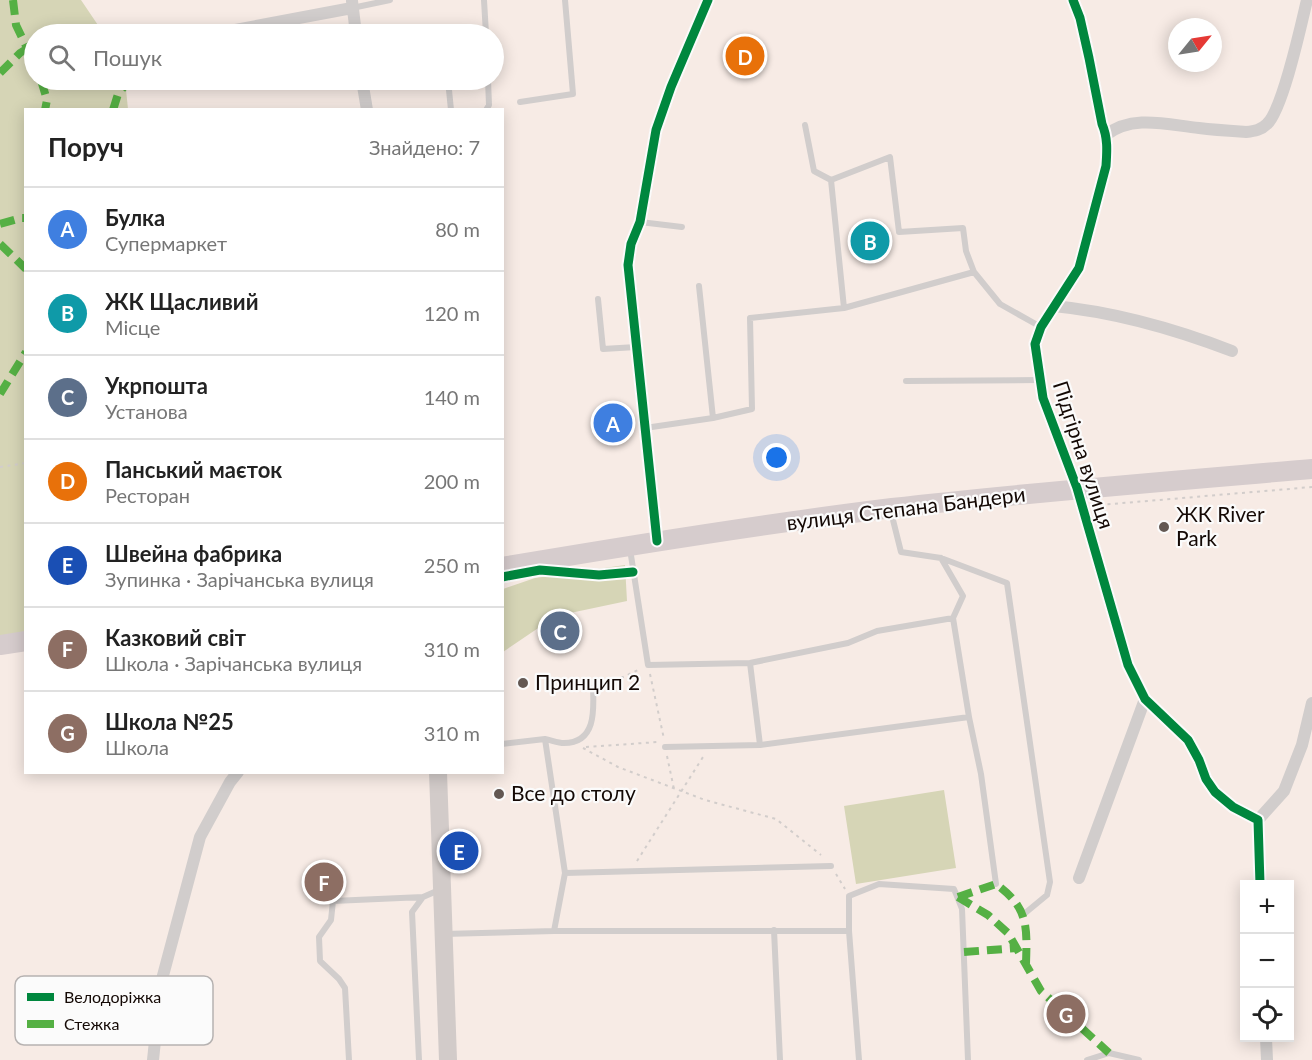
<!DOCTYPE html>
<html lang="uk">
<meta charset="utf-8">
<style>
:root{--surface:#fff;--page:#f6f6f6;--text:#222;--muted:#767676;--line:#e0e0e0;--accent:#2563eb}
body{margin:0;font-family:Lato,sans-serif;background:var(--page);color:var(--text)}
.controls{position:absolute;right:18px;bottom:18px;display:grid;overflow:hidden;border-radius:0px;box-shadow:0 3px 15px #0003}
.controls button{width:54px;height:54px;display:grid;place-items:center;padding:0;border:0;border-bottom:2px solid var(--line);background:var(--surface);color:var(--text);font:30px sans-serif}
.compass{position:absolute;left:1168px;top:18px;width:54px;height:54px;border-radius:50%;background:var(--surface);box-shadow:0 3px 15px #0003;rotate:60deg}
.you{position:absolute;left:777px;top:458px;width:21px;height:21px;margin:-15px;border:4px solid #fff;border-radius:50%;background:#1a73e8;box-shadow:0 0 0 9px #1a73e833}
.badge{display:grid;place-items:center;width:39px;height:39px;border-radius:50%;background:var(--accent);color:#fff;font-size:20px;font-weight:700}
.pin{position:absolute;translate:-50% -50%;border:3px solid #fff;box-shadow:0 2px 6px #0006}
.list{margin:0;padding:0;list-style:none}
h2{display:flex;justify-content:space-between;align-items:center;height:78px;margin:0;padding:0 24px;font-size:26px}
h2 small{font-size:20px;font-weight:400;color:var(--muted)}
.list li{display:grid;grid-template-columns:39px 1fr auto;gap:18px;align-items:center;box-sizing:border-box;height:84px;padding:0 24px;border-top:2px solid var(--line)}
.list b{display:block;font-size:22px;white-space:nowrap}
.list p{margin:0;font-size:20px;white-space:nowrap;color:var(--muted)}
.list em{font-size:20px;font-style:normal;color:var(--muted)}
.icon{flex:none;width:33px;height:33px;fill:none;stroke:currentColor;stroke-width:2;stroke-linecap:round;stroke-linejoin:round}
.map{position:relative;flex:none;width:1312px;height:1060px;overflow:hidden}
.search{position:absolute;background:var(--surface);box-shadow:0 3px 15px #0003;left:24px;top:24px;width:480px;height:66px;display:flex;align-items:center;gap:15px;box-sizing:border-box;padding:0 21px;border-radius:33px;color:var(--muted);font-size:22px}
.panel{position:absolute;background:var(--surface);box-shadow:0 3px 15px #0003;left:24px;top:108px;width:480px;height:666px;border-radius:0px}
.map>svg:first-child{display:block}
.green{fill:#d6d5b6}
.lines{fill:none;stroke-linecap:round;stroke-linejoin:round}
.path{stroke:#d2cdcb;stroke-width:2;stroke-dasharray:3 4.5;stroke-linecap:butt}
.lane{stroke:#d1cdcc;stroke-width:6}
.street{stroke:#d1cdcc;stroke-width:12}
.secondary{stroke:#d2cbc9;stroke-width:18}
.primary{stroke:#d6cccd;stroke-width:20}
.quiet{stroke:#55b044;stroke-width:8;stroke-dasharray:15 8;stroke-linecap:butt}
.cycleway-casing{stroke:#fbfbfb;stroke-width:13}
.cycleway{stroke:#00873e;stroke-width:9}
.poi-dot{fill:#635853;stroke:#fbfbfb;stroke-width:2}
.labels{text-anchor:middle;stroke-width:4.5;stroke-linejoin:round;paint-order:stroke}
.street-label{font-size:21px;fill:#140905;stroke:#fbfbfb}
.poi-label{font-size:21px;fill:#140905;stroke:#fbfbfb;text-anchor:start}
.key{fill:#fbfbfb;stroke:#b6b2b1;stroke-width:1.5}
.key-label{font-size:16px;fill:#140905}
</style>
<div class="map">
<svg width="1312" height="1060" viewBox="0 0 1312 1060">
<rect width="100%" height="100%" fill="#f7ebe5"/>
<path class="green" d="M0 0H81L104 34H34V80H125L128 109 26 110V634L0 638Z
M625 565 627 601 556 616 503 652V589L535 578Z
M944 790 956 868 856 884 844 806Z"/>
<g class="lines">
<path class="path" d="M0 467 26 463
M1100 505 1312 487
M650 674 664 739
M621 678 640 669
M586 747 658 742
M583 748 618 767 705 800 776 819 821 855
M667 756 674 789
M637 861 703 757
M836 874 845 889"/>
<path class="lane" d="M484 0 486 34
M352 8 390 0
M448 80 451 110
M520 102 573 94 565 0
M486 110 489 105 488 80
M805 125 814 171 831 180 890 157 899 232 963 228 966 251 974 272
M831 180 844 308
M640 222 682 227
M699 286 713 418
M598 299 603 349 636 347
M906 381 1040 380
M645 428 713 418 752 409 750 318 844 308 974 272 1000 304 1041 327
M891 512 901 552 941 558 1007 583 1050 882 1047 895 1024 914
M630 549 648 665 750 663 848 643 877 631 953 618
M941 558 963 596 953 618 969 717 981 774 996 884
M750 663 760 745 969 717
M545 739C551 740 558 743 564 743 596 743 594 710 593 688L612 683
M665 747 760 745
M565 873 831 866
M774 930 780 1060
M554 931H849
M444 934 554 931 565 873 545 739 502 744
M349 1060 345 988 339 979 320 961 319 937 331 920 333 901 423 897
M419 1060 412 912 423 897 439 890
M859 1060 849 931V896L879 884 954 889 962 909 968 1060
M1087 1060 1109 1053 1139 1060"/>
<path class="street" d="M1073 0 1080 18 1089 58 1102 124C1108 138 1107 151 1106 166L1079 268 1041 327 1035 344 1043 398 1077 488 1128 665 1145 699 1188 740 1199 760 1206 779 1215 792 1233 807 1258 820 1260 884
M352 1 356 34
M214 34 352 8
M362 80 367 110
M1106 135C1133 114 1168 125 1199 128 1215 130 1231 131 1246 132 1255 131 1261 130 1267 124 1283 109 1301 25 1307 0
M1054 306C1115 312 1175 329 1232 351
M657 541 628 265 631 244 640 222 656 130 671 87 708 0
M1258 820 1284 791 1302 745 1312 703
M1079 878 1145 699
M1266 1038 1267 1060
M153 1060 161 983 200 837 230 782 238 772"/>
<path class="secondary" d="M438 772 448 1060"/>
<path class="primary" d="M502 567C632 545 762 524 892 508 1032 492 1172 481 1312 469
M0 645 26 641"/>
<path class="quiet" d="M13 0 16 25 34 63
M0 73 20 53 34 44
M41 80 47 100 45 110
M113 110 118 94 130 80
M0 224 21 218H26
M0 244 26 269
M0 394 26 352
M958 897 988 915 1008 933 1041 991 1109 1053
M958 897 996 884C1029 908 1027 927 1026 964
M964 952 1017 948"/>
<defs>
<path id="cycleway" d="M1073 0 1080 18 1089 58 1102 124C1108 138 1107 151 1106 166L1079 268 1041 327 1035 344 1043 398 1077 488 1128 665 1145 699 1188 740 1199 760 1206 779 1215 792 1233 807 1258 820 1260 884
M657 541 628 265 631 244 640 222 656 130 671 87 708 0
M502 577 540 570 599 575 633 572"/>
</defs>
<use href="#cycleway" class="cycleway-casing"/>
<use href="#cycleway" class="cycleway"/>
</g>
<g class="poi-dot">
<circle cx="1164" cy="527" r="6"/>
<circle cx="523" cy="683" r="6"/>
<circle cx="499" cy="794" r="6"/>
</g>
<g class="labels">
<g class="street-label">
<text transform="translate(1083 455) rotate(72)" y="7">Підгірна вулиця</text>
<text transform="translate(906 509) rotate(-7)" y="7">вулиця Степана Бандери</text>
</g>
<g class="poi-label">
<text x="1176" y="522">ЖК River<tspan x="1176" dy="24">Park</tspan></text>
<text x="535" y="690">Принцип 2</text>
<text x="511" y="801">Все до столу</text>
</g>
</g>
<rect x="15" y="976" width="198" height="69" rx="9" class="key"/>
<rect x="27" y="993" width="27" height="8" fill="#00873e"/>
<rect x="27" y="1020" width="27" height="8" fill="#55b044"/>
<g class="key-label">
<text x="64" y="1003">Велодоріжка</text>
<text x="64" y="1030">Стежка</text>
</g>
</svg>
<div class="controls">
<button>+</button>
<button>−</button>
<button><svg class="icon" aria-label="locate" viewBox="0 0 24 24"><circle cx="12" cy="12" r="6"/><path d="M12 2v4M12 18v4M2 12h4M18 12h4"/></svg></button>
</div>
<svg class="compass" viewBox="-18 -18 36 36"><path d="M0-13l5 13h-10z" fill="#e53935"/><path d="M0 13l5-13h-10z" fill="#767676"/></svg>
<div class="you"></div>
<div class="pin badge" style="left:613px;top:423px;background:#3f7fe0">A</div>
<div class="pin badge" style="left:870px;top:241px;background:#0f9aa8">B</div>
<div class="pin badge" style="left:560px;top:631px;background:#5c6f8a">C</div>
<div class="pin badge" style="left:745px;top:56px;background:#e8710a">D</div>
<div class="pin badge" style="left:459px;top:851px;background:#1a4fb4">E</div>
<div class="pin badge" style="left:324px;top:882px;background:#8d6e63">F</div>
<div class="pin badge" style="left:1066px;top:1014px;background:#8d6e63">G</div>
<div class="search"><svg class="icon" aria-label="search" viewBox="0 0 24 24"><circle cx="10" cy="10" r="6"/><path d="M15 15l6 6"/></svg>Пошук</div>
<section class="panel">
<h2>Поруч<small>Знайдено: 7</small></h2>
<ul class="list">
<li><span class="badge" style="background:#3f7fe0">A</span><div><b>Булка</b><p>Супермаркет</p></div><em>80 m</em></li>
<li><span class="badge" style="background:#0f9aa8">B</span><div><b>ЖК Щасливий</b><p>Місце</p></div><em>120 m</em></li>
<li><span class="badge" style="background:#5c6f8a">C</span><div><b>Укрпошта</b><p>Установа</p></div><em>140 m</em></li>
<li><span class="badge" style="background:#e8710a">D</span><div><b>Панський маєток</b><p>Ресторан</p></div><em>200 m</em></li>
<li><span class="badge" style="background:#1a4fb4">E</span><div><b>Швейна фабрика</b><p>Зупинка · Зарічанська вулиця</p></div><em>250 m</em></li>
<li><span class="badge" style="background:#8d6e63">F</span><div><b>Казковий світ</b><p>Школа · Зарічанська вулиця</p></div><em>310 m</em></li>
<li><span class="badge" style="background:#8d6e63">G</span><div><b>Школа №25</b><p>Школа</p></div><em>310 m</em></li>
</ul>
</section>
</div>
